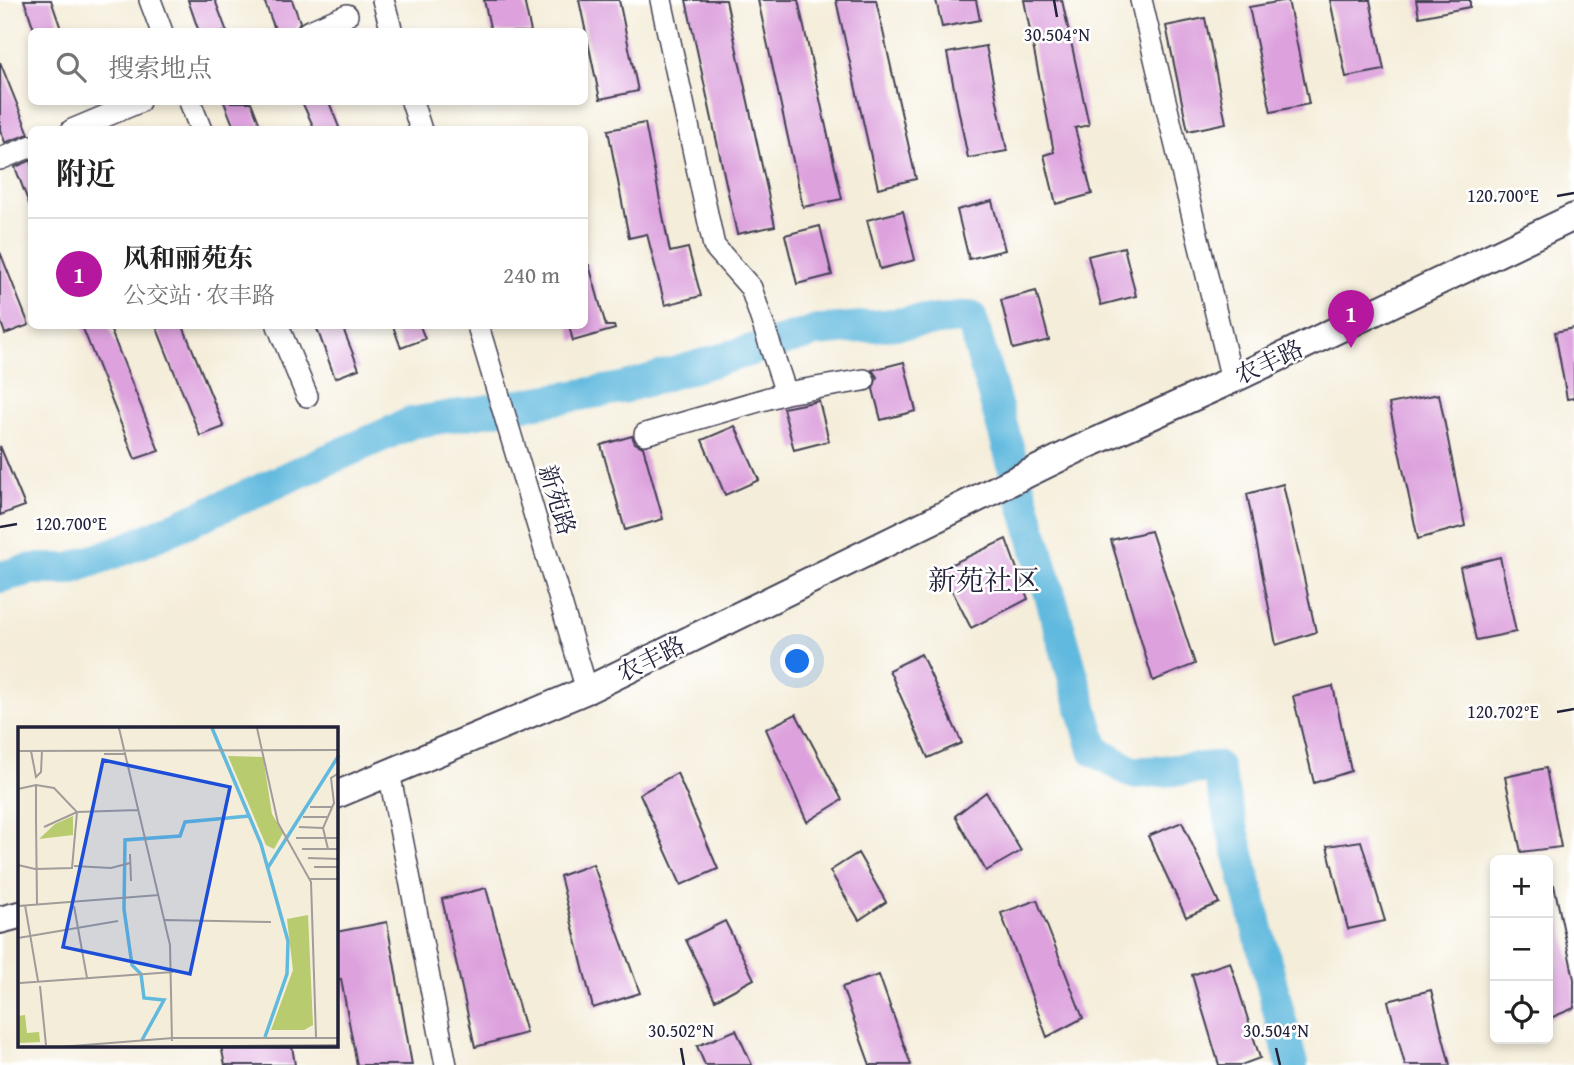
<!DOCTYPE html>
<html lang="zh">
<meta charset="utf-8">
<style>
:root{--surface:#fff;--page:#f6f6f6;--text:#222;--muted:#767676;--line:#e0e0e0;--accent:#b5179e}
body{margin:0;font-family:"Gentium Book Plus","Noto Serif SC",serif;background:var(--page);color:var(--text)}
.controls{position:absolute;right:21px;bottom:21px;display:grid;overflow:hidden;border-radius:10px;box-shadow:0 4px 10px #0003}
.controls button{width:63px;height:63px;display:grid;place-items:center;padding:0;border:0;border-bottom:2px solid var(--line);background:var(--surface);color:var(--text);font:35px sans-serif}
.you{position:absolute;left:798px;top:662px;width:24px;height:24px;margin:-18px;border:5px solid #fff;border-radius:50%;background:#1a73e8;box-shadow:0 0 0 10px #1a73e833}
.badge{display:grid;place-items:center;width:46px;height:46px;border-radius:50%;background:var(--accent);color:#fff;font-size:23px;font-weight:700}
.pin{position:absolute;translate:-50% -58px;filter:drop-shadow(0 2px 4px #0008)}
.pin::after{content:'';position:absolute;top:37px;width:24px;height:21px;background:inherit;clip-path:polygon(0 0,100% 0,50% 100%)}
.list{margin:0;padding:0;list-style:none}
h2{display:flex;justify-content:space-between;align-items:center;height:91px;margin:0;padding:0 28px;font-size:30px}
h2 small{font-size:23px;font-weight:400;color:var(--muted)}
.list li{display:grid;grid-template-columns:46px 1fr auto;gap:21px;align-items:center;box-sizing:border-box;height:112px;padding:0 28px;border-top:2px solid var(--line)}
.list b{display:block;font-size:26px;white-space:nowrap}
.list p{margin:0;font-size:23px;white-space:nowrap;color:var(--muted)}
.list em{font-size:23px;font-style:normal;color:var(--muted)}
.icon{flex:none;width:38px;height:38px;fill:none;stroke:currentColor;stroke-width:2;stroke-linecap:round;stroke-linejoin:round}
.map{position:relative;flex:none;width:1574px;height:1065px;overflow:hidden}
.search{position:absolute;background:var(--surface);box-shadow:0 4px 10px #0003;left:28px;top:28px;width:560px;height:77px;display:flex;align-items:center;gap:18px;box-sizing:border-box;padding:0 24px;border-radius:10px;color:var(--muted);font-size:26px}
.panel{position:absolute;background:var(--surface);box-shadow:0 4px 10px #0003;left:28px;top:126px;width:560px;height:203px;border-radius:10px}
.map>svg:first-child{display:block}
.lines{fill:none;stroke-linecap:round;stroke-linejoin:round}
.river{stroke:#61b9de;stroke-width:32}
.building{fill:#dda2dd}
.minor-casing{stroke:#424053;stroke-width:24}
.major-casing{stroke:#424053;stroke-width:30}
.minor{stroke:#fff;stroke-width:21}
.major{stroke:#fff;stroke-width:26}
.ticks{fill:none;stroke:#22223b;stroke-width:2.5}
.labels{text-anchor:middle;stroke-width:5;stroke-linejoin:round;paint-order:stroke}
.street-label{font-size:24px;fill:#22223b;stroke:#fff}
.quarter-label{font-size:28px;fill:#22223b;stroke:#fff}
.inset-river{fill:none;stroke:#61b9de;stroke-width:3.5}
.inset-road{fill:none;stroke:#a09c9a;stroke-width:2}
.view{fill:#1d4ed8;fill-opacity:0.15;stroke:#1d4ed8;stroke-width:3.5}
.inset-edge{fill:none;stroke:#22223b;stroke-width:3.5}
.ticks-label{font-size:18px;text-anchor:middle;fill:#22223b;stroke:#fff;stroke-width:5;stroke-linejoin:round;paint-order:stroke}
</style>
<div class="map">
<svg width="1574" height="1065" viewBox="0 0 1574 1065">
<rect width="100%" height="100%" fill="#fff"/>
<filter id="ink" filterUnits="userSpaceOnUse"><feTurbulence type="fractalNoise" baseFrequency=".0143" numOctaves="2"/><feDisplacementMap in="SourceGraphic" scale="14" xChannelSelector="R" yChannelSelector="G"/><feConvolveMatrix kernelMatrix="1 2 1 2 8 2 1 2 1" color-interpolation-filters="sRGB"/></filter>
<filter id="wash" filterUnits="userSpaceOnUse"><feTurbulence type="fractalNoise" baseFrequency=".00686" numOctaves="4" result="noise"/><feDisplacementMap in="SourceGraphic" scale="28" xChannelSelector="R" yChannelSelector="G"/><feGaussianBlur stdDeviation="1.57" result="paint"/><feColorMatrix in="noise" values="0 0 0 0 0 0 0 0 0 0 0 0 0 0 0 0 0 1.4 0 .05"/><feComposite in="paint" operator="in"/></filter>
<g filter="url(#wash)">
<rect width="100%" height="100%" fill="#f4edd9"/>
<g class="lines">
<path class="river" d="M0 577 32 569H70L133 546 411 423 622 388 817 331 971 317 1094 750 1133 773 1217 767 1292 1065"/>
</g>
<g id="blocks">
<path class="building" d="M24 0H51L62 32H35Z
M188 0H215L227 32H199Z
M264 0H292L300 22 295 31 276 32Z
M484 0H524L531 32H491Z
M579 0H619L638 91 600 99Z
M686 0H726L775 226 737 234Z
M758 0H798L842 199 803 207Z
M836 0H876L916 179 878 188Z
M936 0H976L980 20 942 27Z
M1024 0H1062L1089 125 1075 128 1092 194 1056 204 1044 155 1054 152Z
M1288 0 1309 104 1271 112 1249 7Z
M1330 0H1370L1384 70 1346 77Z
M1416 0H1470V7L1419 17Z
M1205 18 1226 123 1188 131 1166 26Z
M986 46 1007 151 968 158 947 53Z
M0 62 29 134 7 142H5L0 130Z
M224 102H251L262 130H235Z
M302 102H329L340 130H315Z
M645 123 670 252 688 248 701 296 665 305 647 234 629 238 608 130Z
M32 160V206H30L15 167Z
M992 201 1005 250 969 259 957 210Z
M903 211 915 260 880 269 867 220Z
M820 226 832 275 797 284 785 235Z
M1124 247 1136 296 1101 305 1088 256Z
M0 252 29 325 5 334 0 319Z
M584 265H589L606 326H614L615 329 573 341 569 326H584Z
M1036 291 1049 340 1013 349 1001 300Z
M82 326H109L159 451 135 459Z
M156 326H183L224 427 200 436Z
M316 326H342L359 369 335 378Z
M393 326H420L425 339 401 348Z
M1574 328V398L1567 399 1555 332Z
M904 362 916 411 881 420 873 389 877 377 872 370Z
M1439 394 1465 526 1418 539 1389 404Z
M819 401 829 441 794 450 783 408Z
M735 426 759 480 725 495 702 440Z
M632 436 635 443 643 447 663 519 625 530 601 445Z
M0 446 25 506 0 515Z
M1283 484 1316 632 1276 645 1247 494Z
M1151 531 1195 664 1153 681 1111 540Z
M1006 539 1028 599 971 628 941 569Z
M1500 557 1516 632 1476 640 1460 567Z
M921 654 962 743 928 758 889 670Z
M1333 686 1351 771 1314 783 1293 696Z
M796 714 842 800 807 822 766 729Z
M1546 768 1561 847 1521 852 1505 777Z
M677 773 718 869 681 885 640 794Z
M986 792 1021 851 986 871 955 816Z
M1182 822 1219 903 1186 917 1148 836Z
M1361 841 1385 921 1348 929 1327 846Z
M858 853 886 902 859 920 830 871Z
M593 864 640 993 593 1008 560 876Z
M1554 885 1574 979V1008L1548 1019V886Z
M486 888 526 1033 475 1047 442 899Z
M1037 900 1083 1018 1047 1037 1001 913Z
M725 921 754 979 715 1000 686 940Z
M387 922 412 1065H357L341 979 336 980V932Z
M1230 962 1260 1058 1241 1065H1219L1192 975Z
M879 975 911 1065H870L842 987Z
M1431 990 1450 1065H1405L1388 1001Z
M736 1030 752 1065H705L697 1046Z
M221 1046H292L295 1065H225Z"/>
</g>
</g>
<g filter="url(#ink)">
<use href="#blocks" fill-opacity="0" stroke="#424053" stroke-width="2"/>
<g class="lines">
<defs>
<path id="minor" d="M150 0 162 32
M383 0 392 32
M661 0 714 246 751 288 786 393
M1141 0 1232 380
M308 32 347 15
M190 102 201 130
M412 102 421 130
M72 130 139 102
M0 159 32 146
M278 326 307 396
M478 326 587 690
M645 434 786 393 864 380
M389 772 446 1065"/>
<path id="major" d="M336 795 587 690 1076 450 1232 380 1574 217
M0 920 19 915"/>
</defs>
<use href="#minor" class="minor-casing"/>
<use href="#major" class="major-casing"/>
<use href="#minor" class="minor"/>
<use href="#major" class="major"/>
</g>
</g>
<path class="ticks" d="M1054 0 1057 17M1557 196 1574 193M0 527 17 524M1557 712 1574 709M681 1048 684 1065M1276 1048 1280 1065"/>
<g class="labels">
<g class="street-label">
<text transform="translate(1269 362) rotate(-25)" y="8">农丰路</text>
<text transform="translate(557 500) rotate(73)" y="8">新苑路</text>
<text transform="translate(651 659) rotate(-26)" y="8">农丰路</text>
</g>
<g class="quarter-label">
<text x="984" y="590">新苑社区</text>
</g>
</g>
<g transform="translate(18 727)">
<rect width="320" height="320" fill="#f4edd9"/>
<path d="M210 29 245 30 254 87 265 106 256 122 248 118ZM55 89V108L21 112 37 97ZM290 188 295 298 286 303H253L275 243 269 192ZM7 288 9 306 21 305 22 315 0 316V289Z" fill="#b8cb6e"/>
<path class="inset-river" d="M194 1 243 117 270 214 269 247 247 310M249 142 321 28M124 313 146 273 126 271 123 247 114 238 106 182 107 113 162 109 167 95 231 89"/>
<path class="inset-road" d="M101 1 152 218 154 314M239 1 260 96 293 155 298 310M0 24 321 23M13 24 18 50 23 45 24 23M86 27H108M18 58V92M0 62 18 58 36 61 59 85 54 141 17 142 0 138M292 80H314M285 90H309M18 92 19 177M26 100 59 85 120 83M281 100 305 101M278 111H321M284 122H321M310 122 305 101 316 76 313 51 321 46M112 127 113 154M290 131 321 132M56 139 93 141 112 136M296 140H321M291 152H321M7 178 20 254M0 179 141 168M56 179 69 251M147 193 253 195M0 211 100 194M2 256 155 245M22 259 28 318M42 320 155 311H321M114 320 321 318"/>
<path class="view" d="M85 33 212 60 172 247 45 220Z"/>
<rect width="320" height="320" class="inset-edge"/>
</g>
<g class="ticks-label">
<text x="1057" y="41">30.504°N</text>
<text x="1503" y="202">120.700°E</text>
<text x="71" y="530">120.700°E</text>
<text x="1503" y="718">120.702°E</text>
<text x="681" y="1037">30.502°N</text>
<text x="1276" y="1037">30.504°N</text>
</g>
</svg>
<div class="controls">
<button>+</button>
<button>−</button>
<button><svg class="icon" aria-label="locate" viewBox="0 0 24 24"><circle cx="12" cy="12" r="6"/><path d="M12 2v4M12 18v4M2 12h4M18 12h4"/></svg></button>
</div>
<div class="you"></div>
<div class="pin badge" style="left:1351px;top:348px">1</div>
<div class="search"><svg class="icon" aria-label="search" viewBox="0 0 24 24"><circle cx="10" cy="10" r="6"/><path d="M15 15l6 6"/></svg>搜索地点</div>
<section class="panel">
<h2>附近<small></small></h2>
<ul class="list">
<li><span class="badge">1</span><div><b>风和丽苑东</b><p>公交站 · 农丰路</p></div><em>240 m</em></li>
</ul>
</section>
</div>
